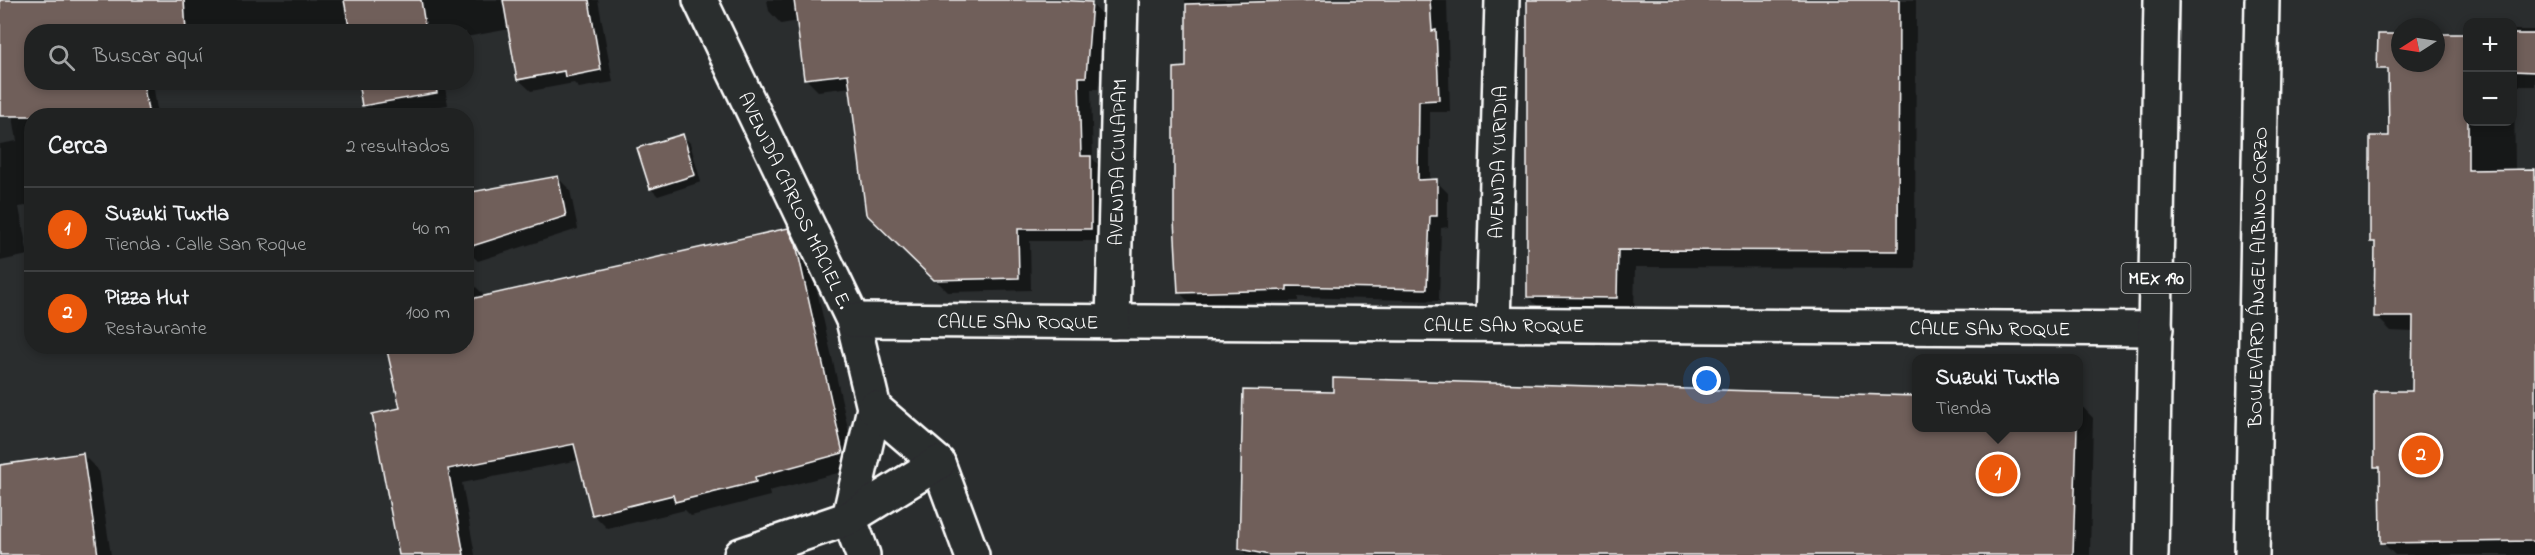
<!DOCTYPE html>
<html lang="es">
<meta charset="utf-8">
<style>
:root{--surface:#202222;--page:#2d2f2f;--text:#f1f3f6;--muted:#a2a4a5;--line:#3d3f40;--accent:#ea580c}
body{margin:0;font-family:"Indie Flower",sans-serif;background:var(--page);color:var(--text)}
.controls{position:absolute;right:18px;top:18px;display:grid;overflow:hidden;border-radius:12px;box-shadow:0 3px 9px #0003}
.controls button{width:54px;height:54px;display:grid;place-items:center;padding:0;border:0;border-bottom:2px solid var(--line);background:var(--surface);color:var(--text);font:30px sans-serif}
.compass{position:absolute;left:2391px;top:18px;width:54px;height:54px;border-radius:50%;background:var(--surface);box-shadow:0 3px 9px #0003;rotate:258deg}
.you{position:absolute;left:1707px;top:381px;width:21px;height:21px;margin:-15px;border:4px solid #fff;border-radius:50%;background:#1a73e8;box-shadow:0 0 0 9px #1a73e833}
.badge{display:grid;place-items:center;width:39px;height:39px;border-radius:50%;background:var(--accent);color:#fff;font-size:20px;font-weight:700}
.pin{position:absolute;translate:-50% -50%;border:3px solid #fff;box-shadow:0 2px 6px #0006}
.popup{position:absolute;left:1912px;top:354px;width:171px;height:78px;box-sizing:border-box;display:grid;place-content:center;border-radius:12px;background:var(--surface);filter:drop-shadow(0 2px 4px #0005);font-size:20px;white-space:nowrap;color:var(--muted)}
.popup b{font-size:22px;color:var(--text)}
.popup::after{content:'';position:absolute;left:50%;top:100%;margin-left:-12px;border:12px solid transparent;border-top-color:var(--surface)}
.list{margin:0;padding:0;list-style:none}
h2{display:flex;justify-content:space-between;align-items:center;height:78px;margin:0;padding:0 24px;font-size:26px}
h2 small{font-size:20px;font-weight:400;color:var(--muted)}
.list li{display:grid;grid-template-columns:39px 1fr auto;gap:18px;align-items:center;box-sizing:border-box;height:84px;padding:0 24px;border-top:2px solid var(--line)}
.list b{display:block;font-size:22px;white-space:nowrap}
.list p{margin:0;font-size:20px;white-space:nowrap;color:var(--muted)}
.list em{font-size:20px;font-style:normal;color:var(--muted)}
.icon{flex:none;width:33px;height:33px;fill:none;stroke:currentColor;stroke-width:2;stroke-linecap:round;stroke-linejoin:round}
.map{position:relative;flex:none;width:2535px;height:555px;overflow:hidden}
.search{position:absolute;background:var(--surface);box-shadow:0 3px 9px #0003;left:24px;top:24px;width:450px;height:66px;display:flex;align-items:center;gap:15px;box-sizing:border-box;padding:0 21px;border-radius:24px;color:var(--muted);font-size:22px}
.panel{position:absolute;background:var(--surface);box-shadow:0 3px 9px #0003;left:24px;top:108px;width:450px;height:246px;border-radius:24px}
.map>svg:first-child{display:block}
.shadow{fill:#0007}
.building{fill:#705e5a;stroke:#fff;stroke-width:1.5}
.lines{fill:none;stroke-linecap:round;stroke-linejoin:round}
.minor-casing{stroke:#fff;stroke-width:38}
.primary-casing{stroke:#fff;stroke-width:38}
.minor{stroke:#2a2d2e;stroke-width:33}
.primary{stroke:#2a2d2e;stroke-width:33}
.labels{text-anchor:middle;stroke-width:4.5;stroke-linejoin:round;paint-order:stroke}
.shield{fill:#2a2d2e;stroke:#bfc0c0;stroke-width:1.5}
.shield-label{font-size:18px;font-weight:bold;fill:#fff}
.street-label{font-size:20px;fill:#fff;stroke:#2a2d2e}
</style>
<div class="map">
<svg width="2535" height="555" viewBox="0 0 2535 555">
<rect width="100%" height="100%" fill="#2a2d2e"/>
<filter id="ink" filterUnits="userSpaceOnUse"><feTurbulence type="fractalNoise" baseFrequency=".0167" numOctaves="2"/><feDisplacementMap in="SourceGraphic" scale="12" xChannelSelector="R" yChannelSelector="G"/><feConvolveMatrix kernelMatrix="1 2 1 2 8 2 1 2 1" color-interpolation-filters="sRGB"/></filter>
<g filter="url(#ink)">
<path class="shadow" d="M0 0H598L613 82 579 88 574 83 531 91 518 79 510 29 466 37V32H32V82H157L153 83 158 116H32V205L19 207 28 255 0 261V144L17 141 6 73 0 74Z
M767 0H1071V2L1091 4 1104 16 1098 89H1091L1093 159 1103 170V241H1030L1031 290 948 292 878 224 852 87 818 91 805 78 798 21 781 24 769 11Z
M1185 0H1447L1450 112H1430V181H1436L1448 193V227L1441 228 1439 301 1298 297V301L1191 304 1179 292 1187 69Z
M1528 0H1916L1915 268 1635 267 1634 315 1546 314 1528 297Z
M2512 30H2535V86H2514L2515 171H2535V555H2395L2382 542V473L2375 467 2414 393V332L2391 331 2376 316 2377 247 2372 242 2390 137 2400 35V63H2436V35L2468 122H2512Z
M360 82H444L448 105 374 116 363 105Z
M683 136 690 143 701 182 658 196 651 189 639 149Z
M558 178 570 190 578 229 478 261 466 250V194Z
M788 230 803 245 810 260 857 468 769 491 770 496 691 516 685 510 608 529 593 514 579 460 462 483 475 555H400L401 410 466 346V286L474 285 486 297Z
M1334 394 1917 397V428H2079V403L2093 418 2090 555H1247L1241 549Z
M82 454 98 470 111 555H0V466Z"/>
<path class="building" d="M0 0H184L186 32H32V82H143L149 116H0Z
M344 0H421L426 32H350Z
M503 0H589L601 70 565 77 564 71 517 80Z
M794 0H1058L1092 2 1086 77H1079L1081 156H1091V229H1018L1019 278 934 280 866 214 848 74 804 79Z
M1323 0H1430L1432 31 1436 30 1439 100 1419 101 1418 180 1437 179V216H1430L1427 289 1287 286V290L1178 293 1174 220V68L1186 67V4Z
M1527 0H1899L1898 251 1618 250 1617 298 1527 297Z
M2378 34H2400V63H2436V34H2468V170L2535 169V541L2381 543 2380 467H2374V391H2412L2413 317H2374L2375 242H2370V136H2389L2388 69H2377Z
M2512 34H2535V72L2512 71Z
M358 82H435L437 93 362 106Z
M683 134 695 175 650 189 637 148Z
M558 176 566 216 466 248V193Z
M788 228 796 244 843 453 755 477 756 482 675 502 673 495 592 515 574 444 448 469 464 555H399L372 414 400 408 386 346H466V300Z
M1333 378 1917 396V428H2077L2073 555H1269L1239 549 1243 390 1333 392Z
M83 453 98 555H0V465Z"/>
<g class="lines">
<defs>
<g id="minor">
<path id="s1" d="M700 0 853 320 874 408 849 518 863 555"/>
<path id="s2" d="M853 320 2156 329"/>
<path id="s3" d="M1113 322 1121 0"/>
<path id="s4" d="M1493 324 1502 0"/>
<path d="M874 408 938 463 972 555"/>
<path d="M741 555 849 518 938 463"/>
</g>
<g id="primary">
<path d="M2151 555 2161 0"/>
<path id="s5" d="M2252 555 2262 0"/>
</g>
</defs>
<use href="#minor" class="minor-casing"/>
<use href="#primary" class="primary-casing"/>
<use href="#minor" class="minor"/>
<use href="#primary" class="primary"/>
</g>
</g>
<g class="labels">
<rect class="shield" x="2121.5" y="263" width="69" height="30" rx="4.5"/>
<g class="shield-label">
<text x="2156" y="284">MEX 190</text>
</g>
<g class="street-label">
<text dy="7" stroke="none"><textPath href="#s3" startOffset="160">AVENIDA CUILAPAM</textPath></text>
<text dy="7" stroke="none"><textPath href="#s4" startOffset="162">AVENIDA YURIDIA</textPath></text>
<text dy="7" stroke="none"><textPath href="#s1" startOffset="222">AVENIDA CARLOS MACIEL E.</textPath></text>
<text dy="7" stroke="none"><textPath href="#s5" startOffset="278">BOULEVARD ÁNGEL ALBINO CORZO</textPath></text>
<text dy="7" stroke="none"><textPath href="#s2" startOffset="165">CALLE SAN ROQUE</textPath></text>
<text dy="7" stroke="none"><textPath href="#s2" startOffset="651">CALLE SAN ROQUE</textPath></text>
<text dy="7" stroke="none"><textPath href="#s2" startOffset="1137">CALLE SAN ROQUE</textPath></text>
</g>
</g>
</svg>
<div class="controls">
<button>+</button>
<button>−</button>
</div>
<svg class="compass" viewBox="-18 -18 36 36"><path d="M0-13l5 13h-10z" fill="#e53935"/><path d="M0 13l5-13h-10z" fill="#a2a4a5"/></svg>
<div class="you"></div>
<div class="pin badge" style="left:1998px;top:474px">1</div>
<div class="popup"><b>Suzuki Tuxtla</b>Tienda</div>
<div class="pin badge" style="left:2421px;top:455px">2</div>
<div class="search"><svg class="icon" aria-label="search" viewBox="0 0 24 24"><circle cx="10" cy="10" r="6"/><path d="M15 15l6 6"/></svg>Buscar aquí</div>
<section class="panel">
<h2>Cerca<small>2 resultados</small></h2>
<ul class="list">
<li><span class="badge">1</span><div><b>Suzuki Tuxtla</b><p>Tienda · Calle San Roque</p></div><em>40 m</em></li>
<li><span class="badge">2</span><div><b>Pizza Hut</b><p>Restaurante</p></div><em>100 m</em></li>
</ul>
</section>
</div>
